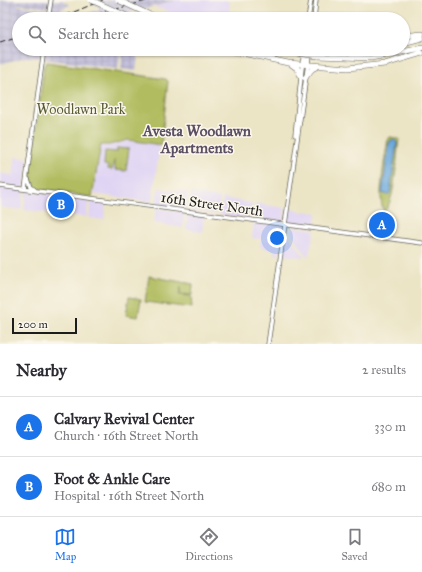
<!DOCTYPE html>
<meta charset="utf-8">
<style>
:root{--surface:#fff;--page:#f7f7f7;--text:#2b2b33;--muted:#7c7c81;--line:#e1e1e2;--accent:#1a73e8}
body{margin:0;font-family:"IM FELL Great Primer",serif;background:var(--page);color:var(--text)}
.scale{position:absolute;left:12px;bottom:10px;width:65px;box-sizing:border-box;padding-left:4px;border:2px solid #1c1c1c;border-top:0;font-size:11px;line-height:14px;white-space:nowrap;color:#1c1c1c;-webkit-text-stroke:3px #fbf7ec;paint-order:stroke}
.you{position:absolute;left:277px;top:238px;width:14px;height:14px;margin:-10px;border:3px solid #fff;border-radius:50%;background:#1a73e8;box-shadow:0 0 0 6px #1a73e833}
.badge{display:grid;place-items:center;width:26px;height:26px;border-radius:50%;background:var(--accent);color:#fff;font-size:13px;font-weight:700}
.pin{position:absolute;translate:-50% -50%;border:2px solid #fff;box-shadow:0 1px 4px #0006}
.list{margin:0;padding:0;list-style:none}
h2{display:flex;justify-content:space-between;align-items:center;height:52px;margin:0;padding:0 16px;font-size:17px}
h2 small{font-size:13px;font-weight:400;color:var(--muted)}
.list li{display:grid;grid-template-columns:26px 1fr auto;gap:12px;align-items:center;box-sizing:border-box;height:60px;padding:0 16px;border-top:1px solid var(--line)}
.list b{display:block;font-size:15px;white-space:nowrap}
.list p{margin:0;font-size:13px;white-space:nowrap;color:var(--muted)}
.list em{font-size:13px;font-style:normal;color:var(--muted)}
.icon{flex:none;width:22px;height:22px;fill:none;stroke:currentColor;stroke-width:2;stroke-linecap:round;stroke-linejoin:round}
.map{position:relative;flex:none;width:422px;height:344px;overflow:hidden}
.search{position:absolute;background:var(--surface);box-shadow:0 1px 3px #0004;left:12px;right:12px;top:12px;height:44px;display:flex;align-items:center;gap:10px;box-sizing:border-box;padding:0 14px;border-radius:22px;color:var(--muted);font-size:15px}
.sheet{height:172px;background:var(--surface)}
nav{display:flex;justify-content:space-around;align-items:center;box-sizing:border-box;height:56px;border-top:1px solid var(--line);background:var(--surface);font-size:11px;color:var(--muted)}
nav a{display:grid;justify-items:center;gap:2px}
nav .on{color:var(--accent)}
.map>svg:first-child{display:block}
.built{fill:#e0d4f4}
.industrial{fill:url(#industrial-grid)}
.green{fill:#b0bc5e;stroke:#666c3d}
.water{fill:#6aa8dc;stroke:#43627c}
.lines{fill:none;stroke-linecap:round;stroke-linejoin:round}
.secondary-casing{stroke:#646257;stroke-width:5}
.highway-casing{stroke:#646257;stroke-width:6}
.secondary{stroke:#fff;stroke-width:3.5}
.highway{stroke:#fff;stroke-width:5}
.rail{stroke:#1c1c1c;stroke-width:1;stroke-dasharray:6 3;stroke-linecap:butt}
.highway-bridge-casing{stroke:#646257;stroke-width:6;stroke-linecap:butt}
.highway-bridge{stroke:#fff;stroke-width:5}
.labels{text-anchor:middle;stroke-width:3;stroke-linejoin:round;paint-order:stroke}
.park-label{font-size:14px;fill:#575c36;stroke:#fbf7ec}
.street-label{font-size:14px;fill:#1c1c1c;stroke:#fbf7ec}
.neighbourhood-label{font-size:15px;font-weight:bold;fill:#5b4f63;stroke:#fbf7ec}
</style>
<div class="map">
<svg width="422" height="344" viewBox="0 0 422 344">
<defs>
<pattern id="industrial-grid" width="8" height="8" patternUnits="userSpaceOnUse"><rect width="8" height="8" fill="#c4c0db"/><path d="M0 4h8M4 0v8" fill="none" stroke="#a8a4bb"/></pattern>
</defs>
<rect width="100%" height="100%" fill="#fbf7ec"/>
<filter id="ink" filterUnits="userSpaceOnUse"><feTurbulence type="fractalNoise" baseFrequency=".025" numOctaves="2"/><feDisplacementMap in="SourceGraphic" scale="8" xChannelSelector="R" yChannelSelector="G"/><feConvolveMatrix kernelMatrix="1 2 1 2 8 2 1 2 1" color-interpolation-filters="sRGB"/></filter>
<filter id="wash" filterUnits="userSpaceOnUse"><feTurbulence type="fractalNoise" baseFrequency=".012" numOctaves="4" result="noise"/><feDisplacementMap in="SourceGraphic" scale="16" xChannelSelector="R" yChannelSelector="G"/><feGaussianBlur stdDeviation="0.9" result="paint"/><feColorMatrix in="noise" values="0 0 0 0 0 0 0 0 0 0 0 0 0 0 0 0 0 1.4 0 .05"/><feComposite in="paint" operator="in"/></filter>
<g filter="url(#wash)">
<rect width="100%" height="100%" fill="#ebe4c5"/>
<path class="built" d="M176 0H229L226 1 230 2 228 18 218 17 217 19 185 14 180 15 154 7Z
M128 141 160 145 152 201 151 202 94 194 101 146H109Z
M15 157 28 158 24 188 0 184V173L13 175Z
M0 187 24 190 21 210 0 207Z
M158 188 188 192 186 210 156 206Z
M26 191 89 199 86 217 24 210Z
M191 193 220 198 218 214 188 210Z
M223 198 252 203 250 219 220 215Z
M91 200 106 202 104 220 89 218Z
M255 203 285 208 283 223 253 219Z
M156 208 185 212 183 228 154 223Z
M287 208 301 211V213L303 211 317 213 315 228 285 224Z
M188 212 218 217 217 218 204 216 202 232 186 229Z
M254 222 283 225 279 255 274 254 275 251 260 247 261 239 252 238Z
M295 227 315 230 308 257 290 232Z
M288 234 305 257 281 255 283 238Z"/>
<path class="industrial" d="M0 0H49L48 8 18 4 17 5 48 10 47 19H19V49H43L41 58 26 57 0 64Z
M52 0H63L70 5 50 15Z
M96 0H115L138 10 122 13Z
M120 0H176L142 10Z
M93 2 118 14 109 16V19H73L99 9V7L91 3Z
M55 49H121L118 69 44 59 45 52Z
M123 49H139L136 71 121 69Z"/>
<path class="green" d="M46 62 166 79 168 81 161 145 128 140 109 145H101L92 197 37 189 32 186 30 181 44 66Z
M391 137 399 139C397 153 395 205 384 211 376 200 386 153 388 138Z
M117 148 129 149 126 171 115 170V161H114L112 170 108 169V166L104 165 105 151 117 152Z
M149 276 193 284 192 295 180 294 181 286 179 295 191 296 192 308 145 302Z
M129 297 141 299 138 317 126 315Z"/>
<path class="water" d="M391 140H395L397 143 390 193 388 195 382 193 389 143Z"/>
</g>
<g filter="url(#ink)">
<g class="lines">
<defs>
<path id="secondary" d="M48 19 51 0
M308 19 311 0
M314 19 316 0
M295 135 304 49
M28 179 31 187 35 190
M0 186 422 243
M25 189 44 49
M268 344 310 49"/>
<path id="highway" d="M148 14 162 19
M308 19 309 18
M403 36 422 34
M403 43 422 38
M224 49 288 63 348 68 385 64 422 53
M265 49 297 53
M303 55 308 64
M318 56 371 58 422 48
M291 64 298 69 301 77
M305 78 312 69 318 66"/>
</defs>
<use href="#secondary" class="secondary-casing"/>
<use href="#highway" class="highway-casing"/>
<use href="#secondary" class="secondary"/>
<use href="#highway" class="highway"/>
<path class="rail" d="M57 19 103 0
M79 19 150 0
M0 42 19 36"/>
<defs>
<path id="highway-bridge" d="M91 0 129 17
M118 0 148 14
M297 53 318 56"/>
</defs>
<use href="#highway-bridge" class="highway-bridge-casing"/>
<use href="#highway-bridge" class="highway-bridge"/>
</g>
</g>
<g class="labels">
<g class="park-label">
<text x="81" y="114">Woodlawn Park</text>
</g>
<g class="street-label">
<text transform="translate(212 204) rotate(8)" y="5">16th Street North</text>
</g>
<g class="neighbourhood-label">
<text x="197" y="136">Avesta Woodlawn<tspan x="197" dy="17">Apartments</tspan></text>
</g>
</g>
</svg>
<div class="scale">200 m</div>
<div class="you"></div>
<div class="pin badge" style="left:382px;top:225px">A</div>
<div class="pin badge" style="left:61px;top:205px">B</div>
<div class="search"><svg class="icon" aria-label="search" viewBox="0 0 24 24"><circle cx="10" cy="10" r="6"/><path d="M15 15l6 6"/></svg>Search here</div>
</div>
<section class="sheet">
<h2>Nearby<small>2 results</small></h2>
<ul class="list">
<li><span class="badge">A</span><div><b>Calvary Revival Center</b><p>Church · 16th Street North</p></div><em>330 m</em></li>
<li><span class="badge">B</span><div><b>Foot &amp; Ankle Care</b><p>Hospital · 16th Street North</p></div><em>680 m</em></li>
</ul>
</section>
<nav>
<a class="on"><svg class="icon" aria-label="map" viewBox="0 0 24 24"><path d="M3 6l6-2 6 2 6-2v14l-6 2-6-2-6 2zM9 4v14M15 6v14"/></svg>Map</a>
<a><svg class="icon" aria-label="directions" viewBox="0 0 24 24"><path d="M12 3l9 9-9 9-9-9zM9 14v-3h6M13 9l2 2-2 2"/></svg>Directions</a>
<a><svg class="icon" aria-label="saved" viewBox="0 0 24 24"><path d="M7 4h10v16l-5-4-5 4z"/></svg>Saved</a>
</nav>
